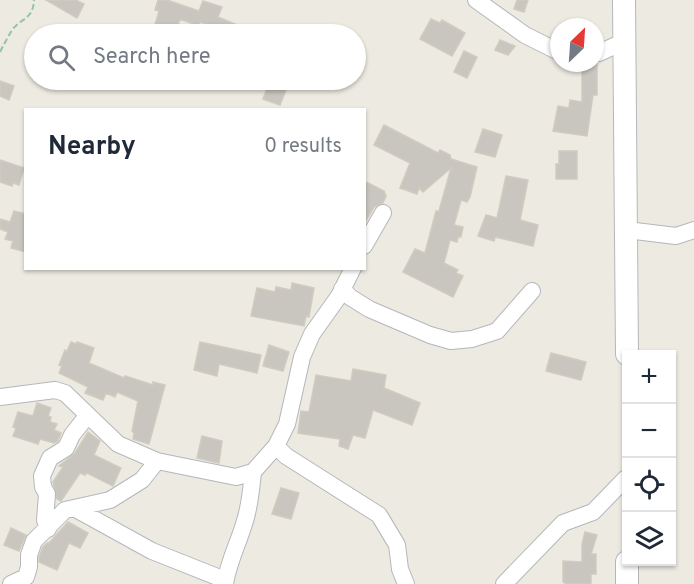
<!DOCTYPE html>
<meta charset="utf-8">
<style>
:root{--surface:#fff;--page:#f6f6f7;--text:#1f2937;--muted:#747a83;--line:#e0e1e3}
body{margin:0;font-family:Overpass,sans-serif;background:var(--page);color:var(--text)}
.controls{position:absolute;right:18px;bottom:18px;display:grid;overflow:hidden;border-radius:0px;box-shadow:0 2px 4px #0004}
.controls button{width:54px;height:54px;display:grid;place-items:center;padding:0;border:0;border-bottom:2px solid var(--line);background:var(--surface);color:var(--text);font:30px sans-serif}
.compass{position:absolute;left:550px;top:18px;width:54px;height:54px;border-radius:50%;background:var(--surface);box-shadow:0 2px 4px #0004;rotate:25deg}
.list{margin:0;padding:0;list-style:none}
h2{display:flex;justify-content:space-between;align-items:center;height:78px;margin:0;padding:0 24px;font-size:26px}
h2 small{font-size:20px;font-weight:400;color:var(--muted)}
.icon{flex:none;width:33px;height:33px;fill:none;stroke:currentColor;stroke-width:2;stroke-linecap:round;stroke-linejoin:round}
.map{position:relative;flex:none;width:694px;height:584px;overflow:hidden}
.search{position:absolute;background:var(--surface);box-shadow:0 2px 4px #0004;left:24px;top:24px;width:342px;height:66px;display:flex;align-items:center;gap:15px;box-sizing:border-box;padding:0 21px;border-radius:33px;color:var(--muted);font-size:22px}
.panel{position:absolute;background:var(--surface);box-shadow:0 2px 4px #0004;left:24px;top:108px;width:342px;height:162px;border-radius:0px}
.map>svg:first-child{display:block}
.building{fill:#c9c6c0;stroke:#d1cbbf;stroke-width:1.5}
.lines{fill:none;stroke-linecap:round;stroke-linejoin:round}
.street-casing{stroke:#b4b7bb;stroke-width:18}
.secondary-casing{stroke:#b4b8bd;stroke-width:24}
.path{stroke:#96c4a3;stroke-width:2;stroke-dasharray:6 3;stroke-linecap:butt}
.street{stroke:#fff;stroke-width:16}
.secondary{stroke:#fff;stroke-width:22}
</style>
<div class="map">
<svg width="694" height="584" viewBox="0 0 694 584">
<rect width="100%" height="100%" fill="#eceae1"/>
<path class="building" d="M46 0H76L84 4 77 18Z
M158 0H167L199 11 203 1 222 7 218 17 237 25 235 33 200 22 199 26 180 19 175 34 154 28 159 11 155 10Z
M517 0H528L524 12 514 9Z
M431 19 440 23 442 20 465 33 452 56 420 39Z
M500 40 515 46 508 55 495 50Z
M464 51 477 57 467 78 454 72Z
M582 63H597V95H593L587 136 553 131 558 106 569 108 570 100 582 102Z
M0 81 14 86 9 100 0 96Z
M269 83 286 90 280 105 263 99Z
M384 125 438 153 440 150 450 155 451 159 477 167 470 197 467 202 461 200 454 225 463 227 461 237H458L457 242 450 240 444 263 458 270 456 273 463 276 453 297 403 272 415 249 425 253 436 211H439L451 168 423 192 419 188 417 194 400 188 410 163 374 145Z
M483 129 502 135 495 157 475 152Z
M559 151H577V179H556V164H559Z
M0 160 24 168 19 185 13 183 12 186 0 182Z
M506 176 528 180 520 220 538 225 533 246 495 237 494 241 478 236 486 215 497 218Z
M364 181 384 191 386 196 383 203 374 207 364 224Z
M14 211 26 214V252L11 248 13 241 5 239 8 232 0 229V219L10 222Z
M292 283 314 288 309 317 306 316 304 326 251 316 257 288 275 292 276 287 291 290Z
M71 342 76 344 77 342 94 348 89 363 124 378 125 376 153 385V382L165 385 149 444 133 439 134 433 132 431 138 401 117 392 115 397 106 393 103 400 85 393 88 387 59 373 62 366 59 365 65 350 67 351Z
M200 342 261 355 257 373 219 364 217 376 194 370Z
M269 345 289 352 283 371 263 366Z
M551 353 586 362 581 380 546 371Z
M353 369 386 375 384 388 420 403 412 425 373 410 365 438 353 435 348 449 339 446 340 439 298 433 301 411 309 412 316 375 351 381Z
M37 403 51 408 48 416 51 417 50 422 57 424 54 430 61 433 58 441 54 443 40 439 38 444 13 436 16 428 13 427 18 412 33 416Z
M88 432 100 441 94 455 121 468 120 470 113 486 87 473 85 475 80 473 61 501 57 499 53 482 63 467 59 466 75 453Z
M202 436 222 441 219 463 197 458Z
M281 488 299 493 291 519 272 514Z
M68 522 88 533 80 548 69 543 57 570 39 562V557L43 547 47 543H49Z
M11 528 26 535 19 551 4 545Z
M585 532 597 535 591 554H596V574H591V584H567L563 582V561L582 562V544Z"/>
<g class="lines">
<defs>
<path id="street" d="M476 0 525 35 559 52
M595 53H599L625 41
M627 230 676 236 694 230
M364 246 383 213
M342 289 350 297 369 309 430 335 451 341 472 339 497 331 532 291
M0 397 55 390 65 393 118 444 157 461 236 477 253 472 276 446 287 424 302 357 312 334 339 296 353 268
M276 446 286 456 379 515 397 545 400 569 406 584
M74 508 152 551 225 580
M48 529 45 520 47 494 43 487 42 476 50 458 66 448 72 435 83 421 89 418
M11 584 26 577 29 567V555L34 541 65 510 110 500 142 480 157 461
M225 584C228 563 238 544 244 524 250 507 251 490 253 472
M504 584 563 523 593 512 626 478"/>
<path id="secondary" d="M624 0 627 354
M627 562V584"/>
</defs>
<use href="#street" class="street-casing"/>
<use href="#secondary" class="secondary-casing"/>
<path class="path" d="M0 52C4 44 8 37 12 30 22 17 33 20 34 0"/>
<use href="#street" class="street"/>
<use href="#secondary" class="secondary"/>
</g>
</svg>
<div class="controls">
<button>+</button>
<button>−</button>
<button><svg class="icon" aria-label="locate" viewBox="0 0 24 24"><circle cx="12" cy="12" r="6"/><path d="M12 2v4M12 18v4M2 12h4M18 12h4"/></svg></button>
<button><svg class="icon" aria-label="layers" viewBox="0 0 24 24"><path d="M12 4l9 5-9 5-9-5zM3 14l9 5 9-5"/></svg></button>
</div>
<svg class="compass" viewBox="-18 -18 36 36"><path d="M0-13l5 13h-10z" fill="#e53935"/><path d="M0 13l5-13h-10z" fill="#747a83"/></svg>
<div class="search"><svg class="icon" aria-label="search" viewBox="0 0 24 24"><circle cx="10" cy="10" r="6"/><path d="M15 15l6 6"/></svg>Search here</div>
<section class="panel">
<h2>Nearby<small>0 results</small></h2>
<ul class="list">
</ul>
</section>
</div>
